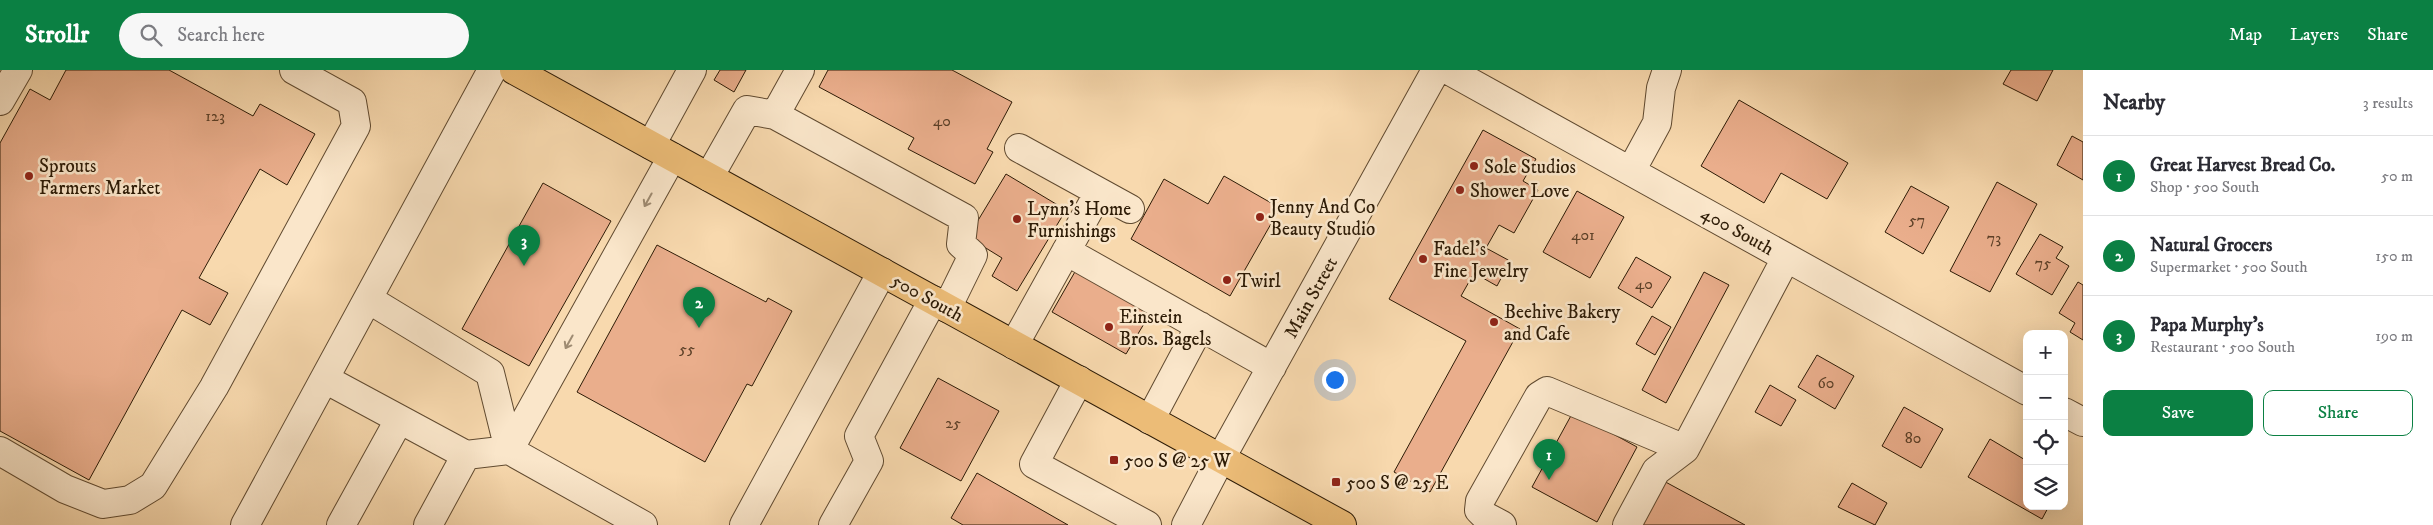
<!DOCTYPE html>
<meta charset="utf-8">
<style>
:root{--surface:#fff;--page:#f7f7f7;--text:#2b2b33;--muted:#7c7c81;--line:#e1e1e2;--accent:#0b8043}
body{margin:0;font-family:"IM FELL DW Pica",serif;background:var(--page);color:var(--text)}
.controls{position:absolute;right:15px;bottom:15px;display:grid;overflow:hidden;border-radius:10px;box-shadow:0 5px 20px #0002}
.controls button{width:45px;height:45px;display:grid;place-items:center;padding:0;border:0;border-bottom:1px solid var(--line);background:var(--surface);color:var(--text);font:25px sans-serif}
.you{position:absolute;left:1334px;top:309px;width:18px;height:18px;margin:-12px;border:4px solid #fff;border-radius:50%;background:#1a73e8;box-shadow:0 0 0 8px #1a73e833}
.badge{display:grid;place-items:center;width:32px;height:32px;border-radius:50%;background:var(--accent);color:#fff;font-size:16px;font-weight:700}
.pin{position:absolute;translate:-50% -41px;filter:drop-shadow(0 1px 2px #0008)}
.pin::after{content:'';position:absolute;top:26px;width:18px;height:15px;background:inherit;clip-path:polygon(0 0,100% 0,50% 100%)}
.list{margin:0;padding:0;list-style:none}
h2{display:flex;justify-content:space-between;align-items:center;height:65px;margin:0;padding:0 20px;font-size:21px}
h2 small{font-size:16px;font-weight:400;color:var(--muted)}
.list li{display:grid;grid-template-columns:32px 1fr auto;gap:15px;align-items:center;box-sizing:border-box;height:80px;padding:0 20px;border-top:1px solid var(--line)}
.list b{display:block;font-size:19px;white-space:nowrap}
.list p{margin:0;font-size:16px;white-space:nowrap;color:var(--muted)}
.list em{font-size:16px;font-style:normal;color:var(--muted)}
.actions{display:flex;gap:10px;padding:15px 20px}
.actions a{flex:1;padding:11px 0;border:1px solid var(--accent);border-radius:10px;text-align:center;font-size:18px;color:var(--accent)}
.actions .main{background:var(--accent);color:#fff}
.icon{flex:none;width:28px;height:28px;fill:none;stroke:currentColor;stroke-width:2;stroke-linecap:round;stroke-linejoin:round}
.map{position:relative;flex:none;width:2083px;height:455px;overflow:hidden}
header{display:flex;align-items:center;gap:30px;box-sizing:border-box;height:70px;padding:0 25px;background:var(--accent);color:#fff}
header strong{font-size:24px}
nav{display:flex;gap:28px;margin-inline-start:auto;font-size:18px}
.search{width:350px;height:45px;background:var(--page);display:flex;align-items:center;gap:12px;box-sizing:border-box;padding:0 18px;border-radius:28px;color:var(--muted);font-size:19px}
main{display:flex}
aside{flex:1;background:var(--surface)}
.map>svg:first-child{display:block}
.building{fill:#eaae8c;stroke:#2d1b06}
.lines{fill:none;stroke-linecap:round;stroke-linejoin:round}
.minor-casing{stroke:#604a30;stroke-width:30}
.major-casing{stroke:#2d1b06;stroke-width:30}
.minor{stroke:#fae6ca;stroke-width:28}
.major{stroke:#ecbc77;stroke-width:28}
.oneway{stroke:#9e8b72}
.poi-dot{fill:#8f2418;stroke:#fae6ca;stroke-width:2}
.labels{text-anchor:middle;stroke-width:5;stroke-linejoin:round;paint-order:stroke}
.number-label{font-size:16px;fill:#5c4028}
.poi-label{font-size:19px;fill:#2d1b06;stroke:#fae6ca;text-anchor:start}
.street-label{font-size:19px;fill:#2d1b06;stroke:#fae6ca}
</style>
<header>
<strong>Strollr</strong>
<div class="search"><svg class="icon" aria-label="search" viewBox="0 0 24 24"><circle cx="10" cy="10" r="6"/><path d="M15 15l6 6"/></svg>Search here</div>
<nav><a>Map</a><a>Layers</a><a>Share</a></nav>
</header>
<main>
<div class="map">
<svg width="2083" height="455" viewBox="0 0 2083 455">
<rect width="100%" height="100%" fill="#f8d9ae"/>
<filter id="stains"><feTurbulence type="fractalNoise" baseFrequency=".004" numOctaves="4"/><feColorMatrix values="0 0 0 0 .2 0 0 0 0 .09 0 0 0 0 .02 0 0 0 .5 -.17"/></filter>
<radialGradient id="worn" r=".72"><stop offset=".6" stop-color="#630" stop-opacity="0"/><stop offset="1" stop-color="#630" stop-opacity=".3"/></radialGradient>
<path class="building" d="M66 0H169L253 46 260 34 315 64 287 115 260 99 199 208 228 223 210 255 182 240 89 410 0 361V73L30 19 50 30Z
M720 0H746L734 22 714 10Z
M828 0H952L1012 32 987 79 993 82 975 114 908 79 914 68 819 17Z
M2011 0H2053L2037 31 2003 14Z
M1739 30 1848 93 1827 129 1781 103 1764 133 1701 96Z
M1483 60 1536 89 1523 111 1538 120 1514 163 1499 155 1486 178 1510 191 1497 216 1474 203 1461 226 1520 259 1430 422 1394 402 1466 271 1389 229Z
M2072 66 2083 72V110L2057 95Z
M1006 104 1066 140 1017 221 992 206 1002 188 968 167Z
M1224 106 1280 138 1230 226 1131 169 1164 109 1208 134Z
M1997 112 2037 134 1990 222 1950 201Z
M543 113 611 151 529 296 462 259Z
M1911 116 1949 137 1923 184 1885 162Z
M1577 121 1624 147 1590 208 1543 182Z
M2040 164 2063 177 2056 188 2069 196 2052 225 2016 204Z
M657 175 766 232 768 228 792 241 752 316 747 314 705 392 577 322Z
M1636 187 1671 207 1652 238 1618 218Z
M1076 200 1151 242 1126 284 1052 242Z
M1704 202 1729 215 1666 333 1642 320Z
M2078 212 2083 215V270L2070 262 2075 253 2059 243Z
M1652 246 1671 257 1655 285 1636 274Z
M1817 285 1854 306 1835 339 1798 317Z
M938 308 999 341 961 411 900 378Z
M1770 315 1796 330 1781 356 1755 342Z
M1904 337 1943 359 1921 398 1882 376Z
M1573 342 1637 377 1597 452 1532 417Z
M1990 369 2027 391V436H2049L2042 449 1968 407Z
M977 403 1068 455H963L951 448Z
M1660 409 1745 455H1635Z
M1852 413 1887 433 1875 455 1838 437Z"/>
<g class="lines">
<defs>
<path id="minor" d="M1448 0 2027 321
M0 31 18 0
M775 45 800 0
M651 75 692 0
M1019 78 1130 139
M1631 101 1657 53 1661 18 1667 0
M709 107 747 40 775 45 964 148 961 174 973 185 947 238
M1066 181 1272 297
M368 229 490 303 509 380 643 455
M1014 275 1099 122
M325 309 466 385 509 380 672 87
M1079 310 1034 394 1147 455
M2064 342 2083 352
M1150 350 1200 256
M0 381 65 419 103 434 130 430 153 416 214 317 356 56 352 32 294 0
M245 455 492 0
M341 455 399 350
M428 455 466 385
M744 455 882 202
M833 455 869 391 859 366 933 230
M1186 455 1221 388 1436 0
M1502 455 1485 446 1479 440 1480 431 1539 326 1547 321 1685 379
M1627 455 1656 401 1685 379 1786 188"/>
<path id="major" d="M514 0 1342 455"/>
</defs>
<use href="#minor" class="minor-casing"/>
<use href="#major" class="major-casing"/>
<use href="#minor" class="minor"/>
<use href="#major" class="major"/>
</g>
<defs><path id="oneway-shaft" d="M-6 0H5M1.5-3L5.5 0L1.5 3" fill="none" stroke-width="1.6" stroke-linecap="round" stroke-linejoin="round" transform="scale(1.25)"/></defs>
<g class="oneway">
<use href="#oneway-shaft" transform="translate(648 130) rotate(119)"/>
<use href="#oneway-shaft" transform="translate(569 272) rotate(119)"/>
</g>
<g class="poi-dot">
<circle cx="1474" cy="96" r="5"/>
<circle cx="29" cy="106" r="5"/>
<circle cx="1460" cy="120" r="5"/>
<circle cx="1260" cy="147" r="5"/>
<circle cx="1017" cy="149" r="5"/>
<circle cx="1423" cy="189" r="5"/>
<circle cx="1227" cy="210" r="5"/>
<circle cx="1494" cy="252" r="5"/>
<circle cx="1109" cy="257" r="5"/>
<rect x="1109" y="385" width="10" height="10" rx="2.5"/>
<rect x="1331" y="407" width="10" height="10" rx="2.5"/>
</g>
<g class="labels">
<g class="number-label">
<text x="215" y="51">123</text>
<text x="942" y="56">40</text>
<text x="1917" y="155">57</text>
<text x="1583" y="170">401</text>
<text x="1994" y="173">73</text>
<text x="2043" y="198">75</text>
<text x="1644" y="219">40</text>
<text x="687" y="284">55</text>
<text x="1826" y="318">60</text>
<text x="953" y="358">25</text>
<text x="1913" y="373">80</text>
</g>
<g class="poi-label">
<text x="39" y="102">Sprouts<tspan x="39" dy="22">Farmers Market</tspan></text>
<text x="1484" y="103">Sole Studios</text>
<text x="1470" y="127">Shower Love</text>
<text x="1270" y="143">Jenny And Co<tspan x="1270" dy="22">Beauty Studio</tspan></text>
<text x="1027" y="145">Lynn's Home<tspan x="1027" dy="22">Furnishings</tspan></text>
<text x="1433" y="185">Fadel's<tspan x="1433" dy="22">Fine Jewelry</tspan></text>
<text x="1237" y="217">Twirl</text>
<text x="1504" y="248">Beehive Bakery<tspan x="1504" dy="22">and Cafe</tspan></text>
<text x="1119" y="253">Einstein<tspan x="1119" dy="22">Bros. Bagels</tspan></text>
<text x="1124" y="397">500 S @ 25 W</text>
<text x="1346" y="419">500 S @ 25 E</text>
</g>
<g class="street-label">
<text transform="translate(1738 160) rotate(29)" y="7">400 South</text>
<text transform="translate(928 227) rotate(29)" y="7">500 South</text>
<text transform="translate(1310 227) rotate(-61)" y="7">Main Street</text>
</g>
</g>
<rect width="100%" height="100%" filter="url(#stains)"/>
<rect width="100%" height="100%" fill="url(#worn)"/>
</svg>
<div class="controls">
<button>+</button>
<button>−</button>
<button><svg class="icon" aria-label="locate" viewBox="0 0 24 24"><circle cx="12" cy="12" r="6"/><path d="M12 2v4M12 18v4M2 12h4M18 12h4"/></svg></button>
<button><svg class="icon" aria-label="layers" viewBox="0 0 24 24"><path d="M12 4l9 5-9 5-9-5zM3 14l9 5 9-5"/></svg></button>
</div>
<div class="you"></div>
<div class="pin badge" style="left:1549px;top:410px">1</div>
<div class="pin badge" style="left:699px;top:258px">2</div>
<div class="pin badge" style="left:524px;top:196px">3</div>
</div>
<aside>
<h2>Nearby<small>3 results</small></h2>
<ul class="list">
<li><span class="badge">1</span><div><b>Great Harvest Bread Co.</b><p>Shop · 500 South</p></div><em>50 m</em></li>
<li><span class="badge">2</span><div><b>Natural Grocers</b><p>Supermarket · 500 South</p></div><em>150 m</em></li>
<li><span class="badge">3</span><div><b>Papa Murphy's</b><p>Restaurant · 500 South</p></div><em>190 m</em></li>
</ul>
<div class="actions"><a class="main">Save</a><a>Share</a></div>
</aside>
</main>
